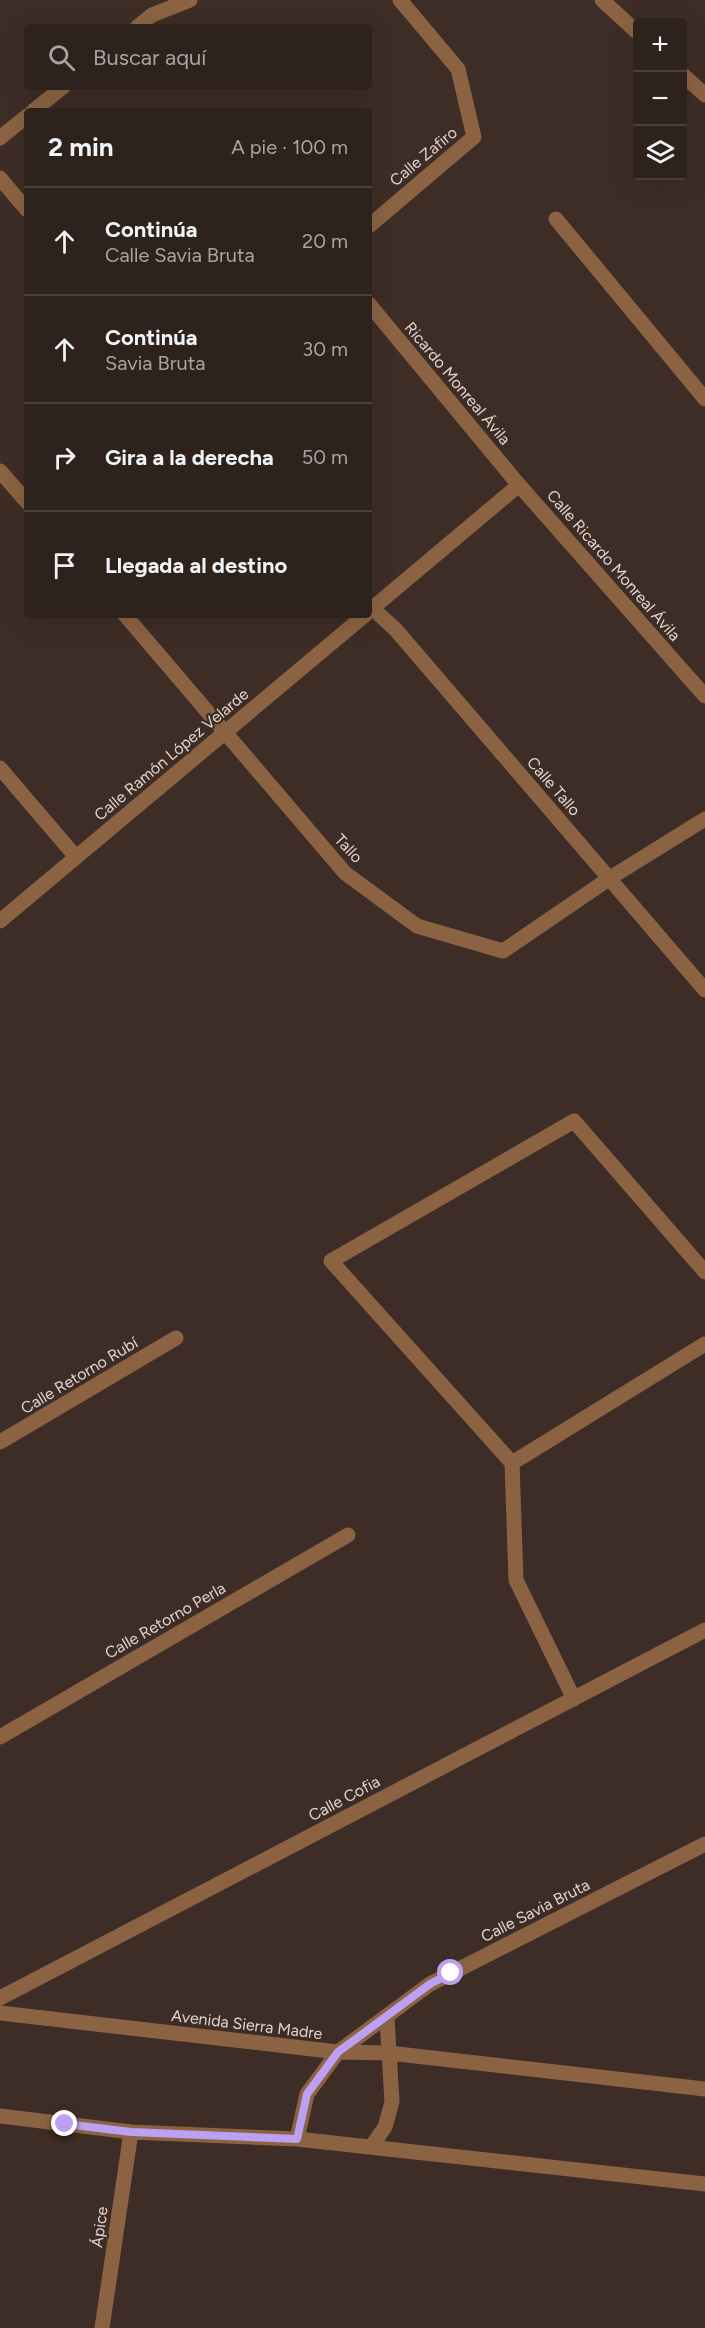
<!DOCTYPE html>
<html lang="es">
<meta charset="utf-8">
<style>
:root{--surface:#2e221c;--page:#3a2f29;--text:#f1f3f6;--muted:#a7a4a3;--line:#493f3b}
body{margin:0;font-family:Figtree,sans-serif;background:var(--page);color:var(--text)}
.controls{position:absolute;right:18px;top:18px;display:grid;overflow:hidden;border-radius:6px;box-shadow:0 6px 24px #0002}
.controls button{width:54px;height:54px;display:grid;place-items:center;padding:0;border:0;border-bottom:2px solid var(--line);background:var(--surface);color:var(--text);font:30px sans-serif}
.stop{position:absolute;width:18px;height:18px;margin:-14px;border:4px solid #bca0f2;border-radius:50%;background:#fff}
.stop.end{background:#bca0f2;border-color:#fff;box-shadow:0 2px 6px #0008}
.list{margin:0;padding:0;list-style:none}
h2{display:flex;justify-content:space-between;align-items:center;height:78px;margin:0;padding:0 24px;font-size:26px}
h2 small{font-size:20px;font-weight:400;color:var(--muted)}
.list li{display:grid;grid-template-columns:39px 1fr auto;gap:18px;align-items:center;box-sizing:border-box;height:108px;padding:0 24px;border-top:2px solid var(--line)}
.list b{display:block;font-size:22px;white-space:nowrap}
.list p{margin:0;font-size:20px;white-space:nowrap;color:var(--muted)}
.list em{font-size:20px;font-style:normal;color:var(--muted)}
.icon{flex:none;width:33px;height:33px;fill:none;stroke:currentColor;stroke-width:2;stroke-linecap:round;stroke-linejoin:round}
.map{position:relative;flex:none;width:705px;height:2328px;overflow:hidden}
.search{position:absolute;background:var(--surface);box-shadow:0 6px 24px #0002;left:24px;top:24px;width:348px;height:66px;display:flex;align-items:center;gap:15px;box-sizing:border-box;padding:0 21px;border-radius:6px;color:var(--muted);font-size:22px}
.panel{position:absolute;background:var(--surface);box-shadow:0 6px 24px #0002;left:24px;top:108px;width:348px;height:510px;border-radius:6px}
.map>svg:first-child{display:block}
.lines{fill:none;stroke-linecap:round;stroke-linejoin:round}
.minor{stroke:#8b6342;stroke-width:15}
.route{stroke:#bca0f2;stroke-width:8}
.labels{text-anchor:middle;stroke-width:4.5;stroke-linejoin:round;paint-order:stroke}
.street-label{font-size:16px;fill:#e0d4d0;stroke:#3e2d26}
</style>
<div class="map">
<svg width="705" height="2328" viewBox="0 0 705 2328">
<rect width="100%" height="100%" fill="#3e2d26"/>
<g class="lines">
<path class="minor" d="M602 0 638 33
M137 27 152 15 190 0
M682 74 705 95
M33 111 63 87
M0 138 27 116
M0 178 27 210
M556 219 705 399
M369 226 474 137 458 69 400 0
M369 304 519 485 705 696
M0 471 27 502
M369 605 396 630 705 990
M369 611 519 485
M125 615 345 873 417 926 503 951 610 878 705 819
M0 768 76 857
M0 921 365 615
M0 1442 176 1338
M512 1463 705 1344
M574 1699 516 1580 512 1463 331 1261 574 1121 705 1272
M0 1737 348 1535
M0 1998 705 1630
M0 2013 338 2052 389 2053 705 2089
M0 2116 131 2132 297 2139 705 2184
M297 2139 307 2094 338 2052 430 1984 705 1844
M371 2147 385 2127 392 2102 387 2018
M102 2328 131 2132"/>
</g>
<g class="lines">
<path class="route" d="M65 2124 131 2132 297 2139 307 2094 338 2052 430 1984 451 1973"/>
</g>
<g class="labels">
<g class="street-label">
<text transform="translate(423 156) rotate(-40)" y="6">Calle Zafiro</text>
<text transform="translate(458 383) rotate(50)" y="6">Ricardo Monreal Ávila</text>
<text transform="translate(614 565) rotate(49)" y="6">Calle Ricardo Monreal Ávila</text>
<text transform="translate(171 754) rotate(-40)" y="6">Calle Ramón López Velarde</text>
<text transform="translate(554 786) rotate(49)" y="6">Calle Tallo</text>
<text transform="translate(349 848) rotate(47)" y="6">Tallo</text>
<text transform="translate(79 1375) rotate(-31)" y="6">Calle Retorno Rubí</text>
<text transform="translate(165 1620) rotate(-30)" y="6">Calle Retorno Perla</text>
<text transform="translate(344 1798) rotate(-28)" y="6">Calle Cofia</text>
<text transform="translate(535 1910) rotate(-27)" y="6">Calle Savia Bruta</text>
<text transform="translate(247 2024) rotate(7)" y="6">Avenida Sierra Madre</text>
<text transform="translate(99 2227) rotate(-82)" y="6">Ápice</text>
</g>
</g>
</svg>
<div class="controls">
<button>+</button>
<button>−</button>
<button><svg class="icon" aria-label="layers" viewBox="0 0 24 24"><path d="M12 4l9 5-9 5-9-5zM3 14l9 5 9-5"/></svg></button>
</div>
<div class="stop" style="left:451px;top:1973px"></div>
<div class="stop end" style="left:65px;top:2124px"></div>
<div class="search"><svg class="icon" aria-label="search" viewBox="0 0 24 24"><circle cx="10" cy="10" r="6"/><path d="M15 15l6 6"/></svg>Buscar aquí</div>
<section class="panel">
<h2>2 min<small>A pie · 100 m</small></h2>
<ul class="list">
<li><svg class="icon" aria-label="ahead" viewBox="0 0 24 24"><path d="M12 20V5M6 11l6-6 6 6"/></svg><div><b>Continúa</b><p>Calle Savia Bruta</p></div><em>20 m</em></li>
<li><svg class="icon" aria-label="ahead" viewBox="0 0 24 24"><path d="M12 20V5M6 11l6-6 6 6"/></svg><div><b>Continúa</b><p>Savia Bruta</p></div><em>30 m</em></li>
<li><svg class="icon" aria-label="right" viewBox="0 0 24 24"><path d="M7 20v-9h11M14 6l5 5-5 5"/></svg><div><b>Gira a la derecha</b></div><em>50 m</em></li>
<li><svg class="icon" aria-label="arrive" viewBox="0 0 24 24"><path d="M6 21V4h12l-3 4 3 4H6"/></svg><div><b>Llegada al destino</b></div></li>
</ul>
</section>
</div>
